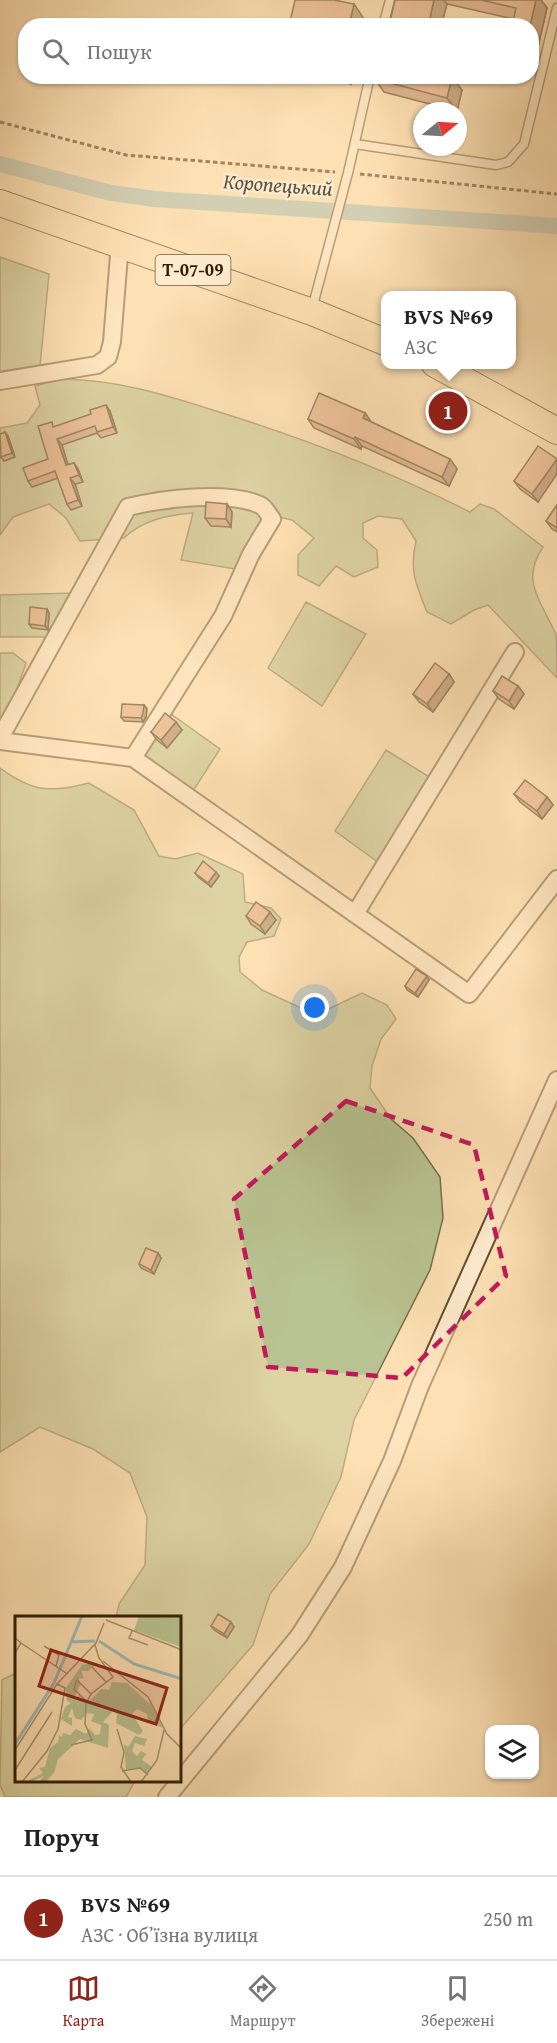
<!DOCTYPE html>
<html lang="uk">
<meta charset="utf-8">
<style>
:root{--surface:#fff;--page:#f6f6f6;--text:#222;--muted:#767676;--line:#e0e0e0;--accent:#8f2418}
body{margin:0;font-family:"Gentium Book Plus",serif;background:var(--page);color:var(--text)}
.controls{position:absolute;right:18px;bottom:18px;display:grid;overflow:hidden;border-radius:12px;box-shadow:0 2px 4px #0004}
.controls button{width:54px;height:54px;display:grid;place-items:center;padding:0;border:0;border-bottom:2px solid var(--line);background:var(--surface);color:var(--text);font:30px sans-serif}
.compass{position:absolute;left:413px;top:102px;width:54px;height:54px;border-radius:50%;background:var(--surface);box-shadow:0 2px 4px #0004;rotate:72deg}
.you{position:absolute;left:315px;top:1008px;width:21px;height:21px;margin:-15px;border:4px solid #fff;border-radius:50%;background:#1a73e8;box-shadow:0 0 0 9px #1a73e833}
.badge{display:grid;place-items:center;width:39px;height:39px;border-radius:50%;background:var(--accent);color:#fff;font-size:20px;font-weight:700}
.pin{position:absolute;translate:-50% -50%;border:3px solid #fff;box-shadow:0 2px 6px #0006}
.popup{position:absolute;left:381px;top:291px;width:135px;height:78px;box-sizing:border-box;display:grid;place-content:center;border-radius:12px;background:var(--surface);filter:drop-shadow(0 2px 4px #0005);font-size:20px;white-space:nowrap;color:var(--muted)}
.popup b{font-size:22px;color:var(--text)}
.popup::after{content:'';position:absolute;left:50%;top:100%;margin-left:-12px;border:12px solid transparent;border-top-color:var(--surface)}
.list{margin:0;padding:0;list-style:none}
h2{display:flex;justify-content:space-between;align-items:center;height:78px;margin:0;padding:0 24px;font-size:26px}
h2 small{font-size:20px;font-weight:400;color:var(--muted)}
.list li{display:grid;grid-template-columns:39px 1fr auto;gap:18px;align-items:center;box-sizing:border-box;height:84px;padding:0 24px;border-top:2px solid var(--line)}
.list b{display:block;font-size:22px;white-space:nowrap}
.list p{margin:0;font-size:20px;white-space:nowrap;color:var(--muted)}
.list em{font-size:20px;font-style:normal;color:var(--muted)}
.icon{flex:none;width:33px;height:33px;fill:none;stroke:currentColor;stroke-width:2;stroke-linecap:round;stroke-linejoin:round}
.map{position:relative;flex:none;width:557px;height:1797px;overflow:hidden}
.search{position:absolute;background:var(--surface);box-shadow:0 2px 4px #0004;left:18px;right:18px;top:18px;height:66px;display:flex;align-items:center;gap:15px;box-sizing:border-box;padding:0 21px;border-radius:24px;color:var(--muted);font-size:22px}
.sheet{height:162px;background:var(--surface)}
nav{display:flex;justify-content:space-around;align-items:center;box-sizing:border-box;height:84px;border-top:2px solid var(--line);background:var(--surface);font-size:16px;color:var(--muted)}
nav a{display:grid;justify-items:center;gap:3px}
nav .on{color:var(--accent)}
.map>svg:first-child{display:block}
.green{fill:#b9c391;stroke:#74704c;stroke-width:1.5}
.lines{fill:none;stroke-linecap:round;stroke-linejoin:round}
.canal{stroke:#a1bbb4;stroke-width:16}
.lane-casing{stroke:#634e31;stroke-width:11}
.street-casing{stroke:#634e31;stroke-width:20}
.primary-casing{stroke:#301d06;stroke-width:28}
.path{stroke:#301d06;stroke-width:3;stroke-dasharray:4.5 3;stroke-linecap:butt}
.lane{stroke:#feebce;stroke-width:8}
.street{stroke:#feebce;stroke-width:16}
.primary{stroke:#fde0b3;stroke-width:26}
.wall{fill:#c18b6d;stroke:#301d06;stroke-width:1.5}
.shaded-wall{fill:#9d7159;stroke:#301d06;stroke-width:1.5}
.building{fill:#e0a27f;stroke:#301d06;stroke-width:1.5}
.marked{fill:none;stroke:#c2185b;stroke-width:4.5;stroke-dasharray:12 8;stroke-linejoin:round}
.labels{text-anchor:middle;stroke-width:5;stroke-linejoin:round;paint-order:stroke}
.shield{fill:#feebce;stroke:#6e5b42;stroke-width:1.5}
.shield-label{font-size:18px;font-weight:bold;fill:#301d06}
.water-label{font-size:21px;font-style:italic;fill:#585443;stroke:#feebce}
.inset-river{fill:none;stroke:#a1bbb4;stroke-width:3}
.inset-road{fill:none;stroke:#ab926e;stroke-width:1.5}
.view{fill:#8f2418;fill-opacity:0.15;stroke:#8f2418;stroke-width:3}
.inset-edge{fill:none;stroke:#301d06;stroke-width:3}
</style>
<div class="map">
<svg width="557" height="1797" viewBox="0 0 557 1797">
<rect width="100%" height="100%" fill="#fde0b3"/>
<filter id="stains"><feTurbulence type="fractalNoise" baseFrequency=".00333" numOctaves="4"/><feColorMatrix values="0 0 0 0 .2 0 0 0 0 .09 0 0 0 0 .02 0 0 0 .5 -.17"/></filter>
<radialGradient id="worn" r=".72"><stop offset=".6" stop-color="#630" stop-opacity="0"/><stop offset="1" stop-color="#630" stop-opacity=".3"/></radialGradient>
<path class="green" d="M0 257 49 274 40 366 0 375Z
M63 379C119 380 166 395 219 412 306 439 389 471 470 512L480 504 494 509 543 547C519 582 543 603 556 635 557 645 557 666 557 678L488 605 474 610 451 624 427 612C416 585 409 570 416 541L402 519 378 516 363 523V538L377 550 378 567 354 577 336 566 319 586 298 575V555L314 538 292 520 262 513 264 517 235 569 181 560 193 513C167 515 143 520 124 538L80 541 66 518 49 504 13 517 0 535V428L27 423 40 405 35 386Z
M75 593 50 637H0V595Z
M306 602 366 634 322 706 268 668Z
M0 653H13L26 663 15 695 0 721Z
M171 714 220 749 193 791 143 754Z
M386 750 431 778 379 863 335 831Z
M0 768C33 792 50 793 89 783L134 810 159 856 175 859 198 853 243 874 245 902 271 908 281 919 274 936 247 942 239 957 240 972 262 990 316 1015 362 993 387 1005 396 1019 381 1039 372 1066 370 1088 391 1119 413 1138 440 1177 443 1218 430 1270 354 1420 341 1477 309 1544 270 1594 253 1645 180 1729V1617H116L119 1604 145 1565 147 1517 130 1473 93 1449 40 1427 0 1452Z
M16 1673V1780L135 1781 126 1797H5L0 1785 2 1680Z"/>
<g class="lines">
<path class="canal" d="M0 164 111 193 155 199 557 226"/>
<defs>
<path id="lane" d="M383 26 390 0
M355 144 496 165 508 162 524 144 557 8
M312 309 348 173 370 76"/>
<path id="street" d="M0 381 97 365 108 357 112 342 120 243
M0 738 128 507C161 499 227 490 260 505 265 507 268 514 272 519L251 554 223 616 133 758
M0 741 133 758 469 994 557 879
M355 914 515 652
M167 1797 299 1636 343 1567 392 1461 420 1386 557 1080"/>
<path id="primary" d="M0 203 312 312 385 342
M435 364 557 431"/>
</defs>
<use href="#lane" class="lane-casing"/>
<use href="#street" class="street-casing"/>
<use href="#primary" class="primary-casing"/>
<path class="path" d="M0 122 126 155 335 172
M360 174 557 194"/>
<use href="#lane" class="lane"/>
<use href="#street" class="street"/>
<use href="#primary" class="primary"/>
</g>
<path class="wall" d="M395 0H541L547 8 536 55 531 54V26L513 19 447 4 441 26H389Z
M317 76H352L351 84Z
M375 79 462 90 457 111 384 92Z
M110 411 117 433 101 438 97 433 62 445 68 465 74 463 78 469 83 482 75 484 82 506 71 510 67 504 58 478 32 487 28 481 48 459 55 427Z
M365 413 371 422 450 459 457 469 449 486 362 446 361 449 314 428 308 419Z
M5 432 8 436 15 457 4 461 1 457Z
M557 459 538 502 520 489 514 481Z
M227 504 232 512 231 527 211 526 205 518Z
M557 505V532L552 529 546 521Z
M47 609 49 613 48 630 32 628 29 624Z
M449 674 454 682 433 712 419 702 413 694Z
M518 686 524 694 514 709 499 699 493 691Z
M144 705 147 709 146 717 143 722 124 721 121 717Z
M182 730 167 748 157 740 151 732Z
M514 794 547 797 553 805 542 819 520 802Z
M195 873 219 876 211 887 198 877Z
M246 916 276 920 265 934 251 924Z
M429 980 418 997 407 990 405 986Z
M158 1253 161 1258 154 1274 141 1268 139 1264Z
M211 1626 234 1627 227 1638 214 1630Z"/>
<path class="shaded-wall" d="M434 0H444L447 4 441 26H428Z
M536 0H541L547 8 536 55 531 49V26H530Z
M354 4 364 19 363 26H349Z
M345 76H352L351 84Z
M452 77 462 90 457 111 447 98Z
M106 405 110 411 117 433 113 427Z
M365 413 372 423 363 418Z
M5 432 8 436 15 457 12 453Z
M355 437 362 446 361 449 354 439Z
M57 439 62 445 70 472 66 465Z
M450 459 457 469 449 486 442 477Z
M557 459V474L538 502 532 494Z
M74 463 78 469 83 482 79 475Z
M70 478 75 484 82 506 78 500Z
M227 504 232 512 231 527 226 519Z
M47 609 49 613 48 630 45 626Z
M449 674 454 682 433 712 427 704Z
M518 686 524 694 514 709 509 701Z
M144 705 147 709 146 717 143 722 141 718Z
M176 722 182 730 167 748 161 740Z
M547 797 553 805 542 819 537 811Z
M216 872 219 876 211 887 208 883Z
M270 912 276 920 265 934 260 926Z
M427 976 429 980 418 997 415 993Z
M158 1253 161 1258 154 1274 151 1270Z
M231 1622 234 1627 227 1638 224 1634Z"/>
<path class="building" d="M295 0H334L354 4 349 26H289Z
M395 0H434L428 26H389Z
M481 0H536L530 26H512L516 8Z
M375 76H452V77L447 98 375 79Z
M319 393 365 413 363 418 450 459 442 477 355 437 354 439 308 419Z
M106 405 113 427 97 432 95 426 57 439 66 465 74 463 79 475 70 478 78 500 67 504 55 471 28 481 23 468 48 459 38 426 52 422 53 427 91 414 90 410Z
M5 432 12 453 1 457 0 434Z
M538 446 557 459 532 494 514 481Z
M206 502 227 504 226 519 205 518Z
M557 505V528L546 521Z
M30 607 47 609 45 626 29 624Z
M435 663 449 674 427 704 413 694Z
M502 676 518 686 509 701 493 691Z
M122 704 144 705 143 713 141 718 121 717Z
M165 713 176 722 161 740 151 732Z
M525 780 547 797 537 811 514 794Z
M203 861 216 872 208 883 195 873Z
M256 902 270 912 260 926 246 916Z
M416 969 427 976 415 993 405 986Z
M146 1248 158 1253 151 1270 139 1264Z
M218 1614 231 1622 224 1634 211 1626Z"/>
<path d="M0 0H557V1797H0ZM346 1101 474 1145 506 1276 402 1378 268 1367 234 1199Z" fill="#fde0b3" fill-opacity=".55" fill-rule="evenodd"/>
<path class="marked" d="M346 1101 474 1145 506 1276 402 1378 268 1367 234 1199Z"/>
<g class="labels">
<rect class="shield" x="155.5" y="255" width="75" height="30" rx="4.5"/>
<g class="shield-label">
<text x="193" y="276">Т-07-09</text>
</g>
<g class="water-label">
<text transform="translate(278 185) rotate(4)" y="7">Коропецький</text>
</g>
</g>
<g transform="translate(15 1616)">
<rect width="166" height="166" fill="#fde0b3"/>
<path d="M124 0H166V31L119 14ZM84 46 73 55H66L69 62 63 63 66 67 59 82 62 84 64 78 65 85 74 86 86 73 94 74 97 66 112 67 136 89 148 112 133 106 132 98 122 93 117 98 128 115 124 119 101 107 102 98 98 95 88 106 94 109 93 132 65 123 43 143 39 157 31 165 24 166 29 160 16 166 14 164 28 157 24 152 30 151 35 132 43 126 44 119 47 121 48 117 55 119 61 113 71 118 74 112 80 119 85 118 86 109 76 105 79 98 72 97 66 104 60 102 57 92 53 101 57 102V110L46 103 50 91 56 87 52 85 51 72 67 49ZM120 120 132 123 129 130 120 127 117 135 122 140 126 135 131 138 127 144 137 151 132 158 126 152 111 154 109 128 113 131Z" fill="#b9c391"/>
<path class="inset-river" d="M84 25 119 48 167 63M55 26 80 25M0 128 39 67 67 0"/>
<path class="inset-road" d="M91 4 167 34M117 15 114 22 133 29M0 22 6 27 0 37M6 27 51 57M29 30 44 39 41 50M88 45 133 81 152 118 167 133M77 51 91 66M72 86 59 73 62 64 76 78M102 113 109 136 106 151 116 166M56 129 77 124 70 108 71 88 76 78 98 61 84 42 80 29M0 134 42 68 81 27 89 7M0 154 37 96M107 155 125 152 133 159M7 166 32 135 43 113 50 72 42 68M126 166 142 144 149 114"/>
<path class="view" d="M36 34 152 72 141 108 24 70Z"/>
<rect width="166" height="166" class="inset-edge"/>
</g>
<rect width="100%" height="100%" filter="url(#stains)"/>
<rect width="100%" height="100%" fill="url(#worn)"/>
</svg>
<div class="controls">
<button><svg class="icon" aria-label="layers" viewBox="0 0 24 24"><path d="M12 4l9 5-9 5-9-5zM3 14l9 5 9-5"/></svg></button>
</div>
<svg class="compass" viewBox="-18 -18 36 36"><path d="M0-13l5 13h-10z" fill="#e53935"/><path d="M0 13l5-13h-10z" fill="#767676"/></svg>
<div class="you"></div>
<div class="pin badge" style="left:448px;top:411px">1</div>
<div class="popup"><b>BVS №69</b>АЗС</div>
<div class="search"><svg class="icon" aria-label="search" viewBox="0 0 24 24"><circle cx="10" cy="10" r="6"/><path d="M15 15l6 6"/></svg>Пошук</div>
</div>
<section class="sheet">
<h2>Поруч<small></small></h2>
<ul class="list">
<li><span class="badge">1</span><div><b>BVS №69</b><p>АЗС · Обʼїзна вулиця</p></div><em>250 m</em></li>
</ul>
</section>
<nav>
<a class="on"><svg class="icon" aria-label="map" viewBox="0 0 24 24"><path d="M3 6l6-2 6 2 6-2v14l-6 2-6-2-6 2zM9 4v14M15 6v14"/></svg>Карта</a>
<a><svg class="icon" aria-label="directions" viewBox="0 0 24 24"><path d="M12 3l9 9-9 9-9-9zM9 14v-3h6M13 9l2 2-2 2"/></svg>Маршрут</a>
<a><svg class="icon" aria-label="saved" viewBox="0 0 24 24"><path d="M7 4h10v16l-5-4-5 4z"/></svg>Збережені</a>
</nav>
